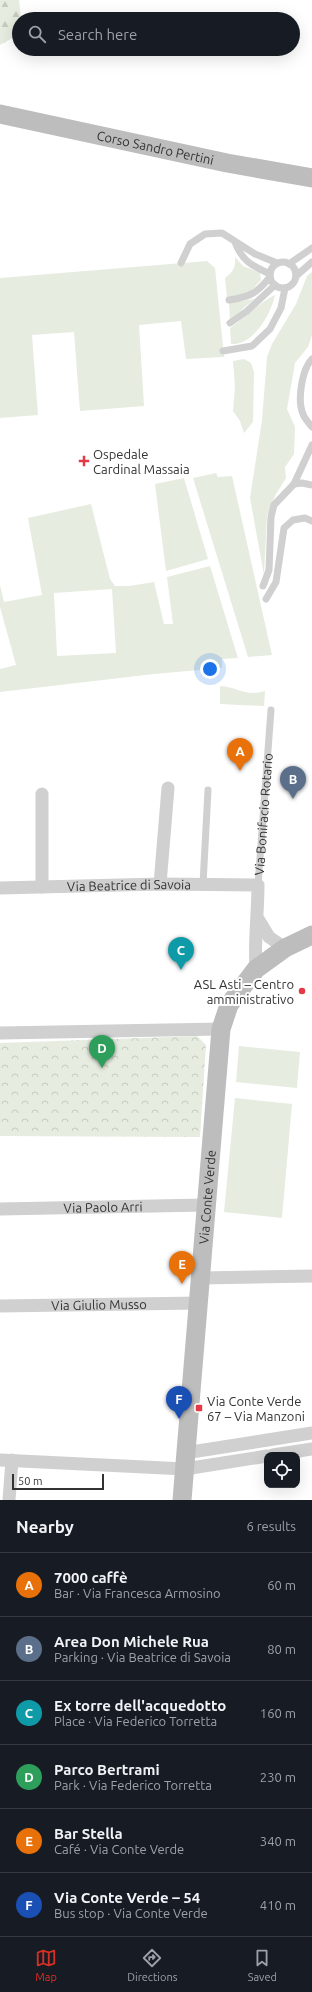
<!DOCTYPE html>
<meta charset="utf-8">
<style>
:root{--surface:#171b24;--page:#242831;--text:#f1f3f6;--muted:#9ea1a6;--line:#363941;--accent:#d93025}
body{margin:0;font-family:Ubuntu,sans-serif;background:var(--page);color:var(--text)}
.controls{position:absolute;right:12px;bottom:12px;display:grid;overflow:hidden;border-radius:8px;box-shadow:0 4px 16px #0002}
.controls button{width:36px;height:36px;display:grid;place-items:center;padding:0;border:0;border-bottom:1px solid var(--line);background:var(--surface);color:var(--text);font:20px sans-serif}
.scale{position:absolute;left:12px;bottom:10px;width:92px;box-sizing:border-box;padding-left:4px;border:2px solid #333;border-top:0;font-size:11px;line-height:14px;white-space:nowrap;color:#333;-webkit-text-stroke:3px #fff;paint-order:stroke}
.you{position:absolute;left:210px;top:669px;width:14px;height:14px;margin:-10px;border:3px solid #fff;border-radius:50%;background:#1a73e8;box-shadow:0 0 0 6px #1a73e833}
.badge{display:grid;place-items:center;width:26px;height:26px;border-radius:50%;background:var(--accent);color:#fff;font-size:13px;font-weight:700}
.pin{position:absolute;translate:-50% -33px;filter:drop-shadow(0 1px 2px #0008)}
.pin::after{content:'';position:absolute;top:21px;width:14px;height:12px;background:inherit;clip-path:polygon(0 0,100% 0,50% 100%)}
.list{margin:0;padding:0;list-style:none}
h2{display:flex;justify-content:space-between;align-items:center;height:52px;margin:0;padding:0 16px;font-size:17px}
h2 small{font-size:13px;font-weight:400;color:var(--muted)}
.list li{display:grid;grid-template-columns:26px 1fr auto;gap:12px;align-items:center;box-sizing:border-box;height:64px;padding:0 16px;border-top:1px solid var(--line)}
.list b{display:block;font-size:15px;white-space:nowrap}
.list p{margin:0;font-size:13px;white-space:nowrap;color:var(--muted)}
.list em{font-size:13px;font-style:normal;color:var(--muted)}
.icon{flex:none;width:22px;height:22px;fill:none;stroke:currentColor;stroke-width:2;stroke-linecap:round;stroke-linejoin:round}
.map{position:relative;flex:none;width:312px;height:1500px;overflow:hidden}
.search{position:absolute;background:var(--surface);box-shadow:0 4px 16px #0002;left:12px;right:12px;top:12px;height:44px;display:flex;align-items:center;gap:10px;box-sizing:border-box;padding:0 14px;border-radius:22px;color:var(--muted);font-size:15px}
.sheet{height:436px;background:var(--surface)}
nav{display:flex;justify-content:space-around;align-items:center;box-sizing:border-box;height:56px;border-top:1px solid var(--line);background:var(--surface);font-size:11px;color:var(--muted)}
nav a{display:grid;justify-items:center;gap:2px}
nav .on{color:var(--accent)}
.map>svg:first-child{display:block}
.grass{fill:#e6ecdf;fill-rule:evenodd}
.forest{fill:url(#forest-firs)}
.park{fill:url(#park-crowns)}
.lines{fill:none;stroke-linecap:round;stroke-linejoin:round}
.lane{stroke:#d0d0d0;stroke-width:7}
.street{stroke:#d0d0d0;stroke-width:13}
.secondary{stroke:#bdbdbd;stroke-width:19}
.poi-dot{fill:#e63946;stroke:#fff;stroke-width:1.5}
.labels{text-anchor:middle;stroke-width:4;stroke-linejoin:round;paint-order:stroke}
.street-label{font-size:13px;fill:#333;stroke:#fff}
.poi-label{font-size:13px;fill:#333;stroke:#fff;text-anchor:start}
</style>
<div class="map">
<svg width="312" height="1500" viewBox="0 0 312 1500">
<defs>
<pattern id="forest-firs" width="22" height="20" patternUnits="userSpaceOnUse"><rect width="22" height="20" fill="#e6ecdf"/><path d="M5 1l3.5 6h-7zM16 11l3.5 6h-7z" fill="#c6cbc0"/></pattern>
<pattern id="park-crowns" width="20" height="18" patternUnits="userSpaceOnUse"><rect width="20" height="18" fill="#e6ecdf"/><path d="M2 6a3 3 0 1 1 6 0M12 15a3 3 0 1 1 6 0" fill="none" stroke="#c6cbc0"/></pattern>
</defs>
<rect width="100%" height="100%" fill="#fff"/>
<path class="grass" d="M235 257 243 266 260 273 261 280 249 293 227 297 225 278C233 272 236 267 235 257Z
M207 261 215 268 224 357 186 359 181 321 139 325 144 406 80 411 74 332 32 335 38 415 0 418V278Z
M312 272V335L308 347 295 363 287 409 295 427 294 454 285 467 286 478 275 496 267 516 264 575 250 498 262 420 267 357 272 344 296 304 307 276Z
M275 295C271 314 254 345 231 344L230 328C246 318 258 303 275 295Z
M254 299 230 320 229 303Z
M244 359 251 363 254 372 253 422 244 433 240 421 233 411 235 387 233 361Z
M216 473 218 477 232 476 272 655 248 657 193 478Z
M184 478 208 559 166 571 155 484Z
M91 504 110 579 115 586H129L154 582 164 624H173L167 577 210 566 238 658 222 659V668L154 674 0 692V669L16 665 0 607V585L4 602 42 595 28 518ZM112 589 116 653 57 656 54 593Z
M220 686C238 687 246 697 265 691L264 706 220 704Z
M239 1046 300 1052 297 1088 236 1082Z
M235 1098 292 1104 282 1218 224 1212Z"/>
<path class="forest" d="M0 0H19L21 19H19V34L0 45Z"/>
<path class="park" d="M197 1036 206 1045 200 1137 0 1136V1043Z"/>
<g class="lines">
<g class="lane">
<path d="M235 242C242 261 252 266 270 274"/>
<circle cx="283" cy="275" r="13"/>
<path d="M181 263 190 244 205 234 222 233 255 254 277 263"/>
<path d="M289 264 312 248"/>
<path d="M296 276 312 262"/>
<path d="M229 300C250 297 257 293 270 277"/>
<path d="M230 323 247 311 275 285"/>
<path d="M223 351 252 346 270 329 281 308 285 288"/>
<path d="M312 359C302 369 297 400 303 414 304 418 309 423 312 427"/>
<path d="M294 484 302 483 312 485"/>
<path d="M263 586 269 570 271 517 274 505 294 484 312 445"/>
<path d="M266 599 276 582 284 528 293 520 305 518 312 521"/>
<path d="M203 884 208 790"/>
<path id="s1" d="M258 885 271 710"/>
</g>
<g class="street">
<path d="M42 794V887"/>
<path d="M160 884 168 788"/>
<path id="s2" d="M0 888 160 884 258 885C258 913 254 941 256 969"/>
<path d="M258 919 269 937 285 948"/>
<path d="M0 1033 221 1029"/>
<path id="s3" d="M0 1209 205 1205"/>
<path d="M201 1278 312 1276"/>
<path id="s4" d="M0 1306 199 1303"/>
<path d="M185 1453 312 1433"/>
<path d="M273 1455 312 1449"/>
<path d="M0 1460 185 1469 267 1456"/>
<path d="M9 1500 12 1460"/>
</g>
<g class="secondary">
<path id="s5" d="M0 114 227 163 312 178"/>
<path id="s6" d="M182 1500 221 1029 229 1005 256 969 285 948 312 935"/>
</g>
</g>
<g class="poi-dot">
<path d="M82 455h4v4h4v4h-4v4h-4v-4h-4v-4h4z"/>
<circle cx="302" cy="991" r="4"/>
<rect x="195" y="1404" width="8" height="8" rx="2"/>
</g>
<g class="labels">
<g class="street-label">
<text dy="5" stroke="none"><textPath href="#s5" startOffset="159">Corso Sandro Pertini</textPath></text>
<text dy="5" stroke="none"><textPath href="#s1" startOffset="71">Via Bonifacio Rotario</textPath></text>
<text dy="5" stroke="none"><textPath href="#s2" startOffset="129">Via Beatrice di Savoia</textPath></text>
<text dy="5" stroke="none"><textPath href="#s6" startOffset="304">Via Conte Verde</textPath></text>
<text dy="5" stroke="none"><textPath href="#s3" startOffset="103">Via Paolo Arri</textPath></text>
<text dy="5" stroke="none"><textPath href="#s4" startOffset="99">Via Giulio Musso</textPath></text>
</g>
<g class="poi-label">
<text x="93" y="459">Ospedale<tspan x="93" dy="15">Cardinal Massaia</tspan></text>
<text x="294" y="989" text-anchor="end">ASL Asti – Centro<tspan x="294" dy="15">amministrativo</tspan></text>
<text x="207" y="1406">Via Conte Verde<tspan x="207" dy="15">67 – Via Manzoni</tspan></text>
</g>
</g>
</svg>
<div class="controls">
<button><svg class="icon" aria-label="locate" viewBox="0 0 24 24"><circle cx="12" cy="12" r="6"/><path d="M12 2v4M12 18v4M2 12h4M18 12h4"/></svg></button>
</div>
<div class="scale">50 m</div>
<div class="you"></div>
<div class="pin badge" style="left:240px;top:771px;background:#e8710a">A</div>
<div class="pin badge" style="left:293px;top:799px;background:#5c6f8a">B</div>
<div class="pin badge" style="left:181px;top:970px;background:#0f9aa8">C</div>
<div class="pin badge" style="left:102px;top:1068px;background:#2e9e5b">D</div>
<div class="pin badge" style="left:182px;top:1284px;background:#e8710a">E</div>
<div class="pin badge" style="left:179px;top:1419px;background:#1a4fb4">F</div>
<div class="search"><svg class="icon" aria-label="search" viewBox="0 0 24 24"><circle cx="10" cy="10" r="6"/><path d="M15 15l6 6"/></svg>Search here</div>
</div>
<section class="sheet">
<h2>Nearby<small>6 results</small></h2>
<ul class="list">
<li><span class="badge" style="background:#e8710a">A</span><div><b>7000 caffè</b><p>Bar · Via Francesca Armosino</p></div><em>60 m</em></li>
<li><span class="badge" style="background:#5c6f8a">B</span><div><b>Area Don Michele Rua</b><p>Parking · Via Beatrice di Savoia</p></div><em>80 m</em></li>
<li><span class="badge" style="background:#0f9aa8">C</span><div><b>Ex torre dell'acquedotto</b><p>Place · Via Federico Torretta</p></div><em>160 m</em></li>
<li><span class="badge" style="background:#2e9e5b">D</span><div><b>Parco Bertrami</b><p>Park · Via Federico Torretta</p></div><em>230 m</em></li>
<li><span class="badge" style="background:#e8710a">E</span><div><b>Bar Stella</b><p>Café · Via Conte Verde</p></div><em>340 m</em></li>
<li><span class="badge" style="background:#1a4fb4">F</span><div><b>Via Conte Verde – 54</b><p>Bus stop · Via Conte Verde</p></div><em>410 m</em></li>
</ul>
</section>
<nav>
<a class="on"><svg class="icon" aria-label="map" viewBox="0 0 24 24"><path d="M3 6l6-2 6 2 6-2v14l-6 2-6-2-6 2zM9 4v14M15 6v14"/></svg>Map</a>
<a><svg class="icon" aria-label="directions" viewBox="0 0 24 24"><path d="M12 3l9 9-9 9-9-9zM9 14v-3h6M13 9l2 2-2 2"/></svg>Directions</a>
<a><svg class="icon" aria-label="saved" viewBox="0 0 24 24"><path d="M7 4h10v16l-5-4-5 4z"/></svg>Saved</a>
</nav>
